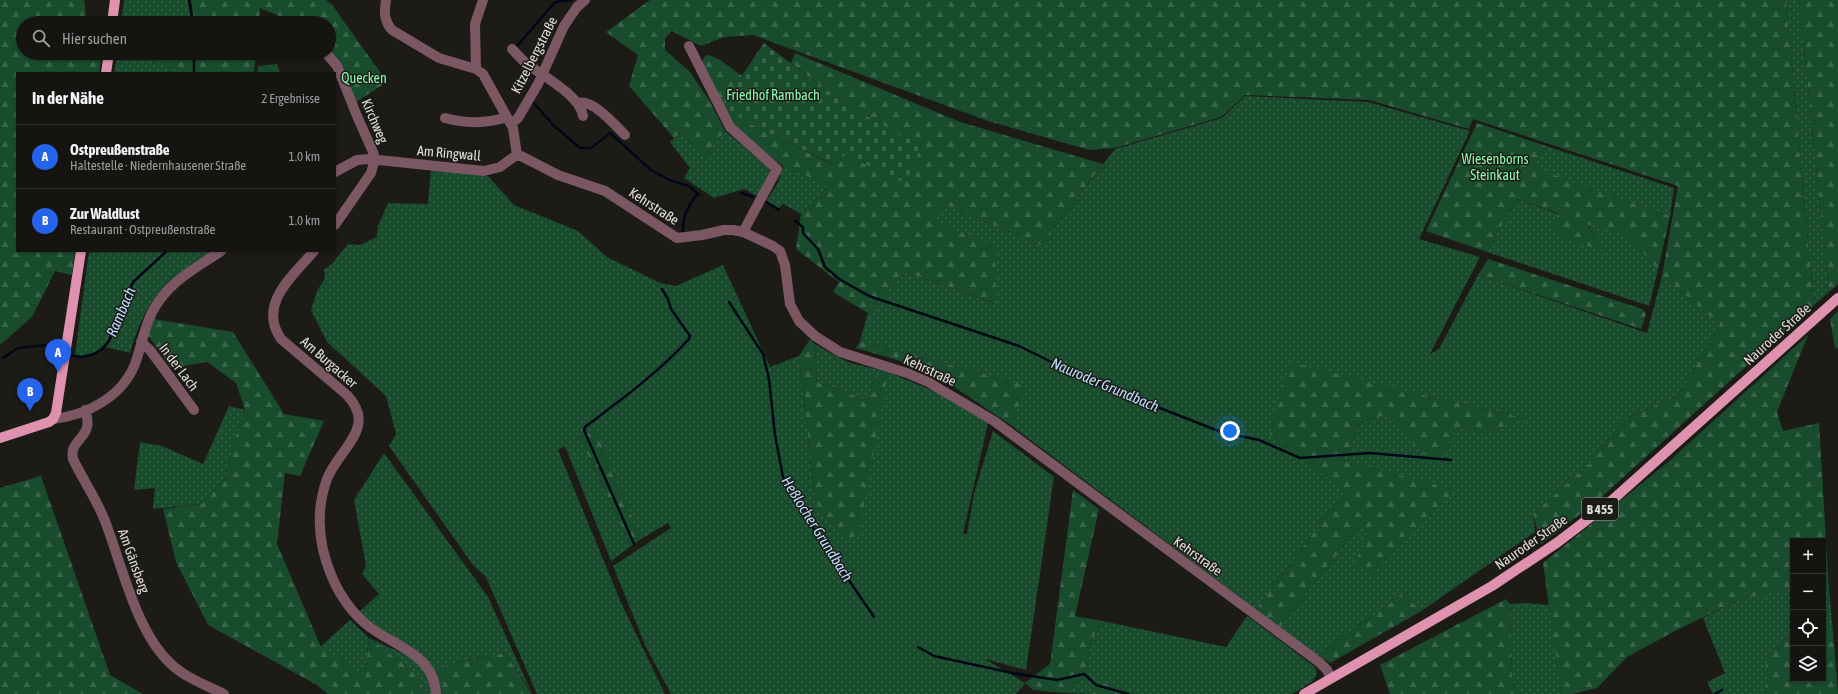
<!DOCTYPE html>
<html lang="de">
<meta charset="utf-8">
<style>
:root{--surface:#161410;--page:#23211e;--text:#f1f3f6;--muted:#9e9e9f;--line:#353330;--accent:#2563eb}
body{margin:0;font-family:"Asap Condensed",sans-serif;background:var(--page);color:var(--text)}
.controls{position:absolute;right:12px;bottom:12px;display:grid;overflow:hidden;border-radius:0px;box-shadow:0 1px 3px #0004}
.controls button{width:36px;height:36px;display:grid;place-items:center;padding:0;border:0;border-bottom:1px solid var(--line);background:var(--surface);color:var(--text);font:20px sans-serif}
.you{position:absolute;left:1230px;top:431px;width:14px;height:14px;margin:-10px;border:3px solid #fff;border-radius:50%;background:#1a73e8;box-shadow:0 0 0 6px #1a73e833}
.badge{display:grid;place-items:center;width:26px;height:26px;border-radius:50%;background:var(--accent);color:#fff;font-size:13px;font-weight:700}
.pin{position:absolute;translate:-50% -33px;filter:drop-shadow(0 1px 2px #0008)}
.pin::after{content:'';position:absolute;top:21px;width:14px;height:12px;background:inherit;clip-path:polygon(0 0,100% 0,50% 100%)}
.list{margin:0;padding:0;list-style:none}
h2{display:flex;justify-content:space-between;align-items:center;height:52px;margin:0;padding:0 16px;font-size:17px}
h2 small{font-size:13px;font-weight:400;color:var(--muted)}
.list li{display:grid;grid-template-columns:26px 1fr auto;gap:12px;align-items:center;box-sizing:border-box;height:64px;padding:0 16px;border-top:1px solid var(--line)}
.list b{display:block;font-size:15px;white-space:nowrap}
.list p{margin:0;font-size:13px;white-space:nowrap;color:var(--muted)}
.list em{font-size:13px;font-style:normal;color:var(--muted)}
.icon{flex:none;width:22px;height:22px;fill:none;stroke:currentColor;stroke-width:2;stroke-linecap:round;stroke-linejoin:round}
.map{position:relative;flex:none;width:1838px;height:694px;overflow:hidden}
.search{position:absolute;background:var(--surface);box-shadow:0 1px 3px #0004;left:16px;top:16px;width:320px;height:44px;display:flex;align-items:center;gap:10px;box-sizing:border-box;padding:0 14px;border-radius:22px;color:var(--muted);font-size:15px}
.panel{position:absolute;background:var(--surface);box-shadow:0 1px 3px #0004;left:16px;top:72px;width:320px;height:180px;border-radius:0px}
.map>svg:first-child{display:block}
.grass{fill:url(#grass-dots)}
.forest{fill:url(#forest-firs)}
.cemetery{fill:url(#cemetery-stones)}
.park{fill:#184c2d}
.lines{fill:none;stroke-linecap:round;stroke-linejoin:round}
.stream{stroke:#000818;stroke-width:2.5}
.minor{stroke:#7b5764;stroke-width:10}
.major{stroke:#de92af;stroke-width:10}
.labels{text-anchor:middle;stroke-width:3;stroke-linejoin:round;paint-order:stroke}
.shield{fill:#1d1b16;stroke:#a6a4a0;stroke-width:1}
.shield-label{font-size:13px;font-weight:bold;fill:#e0dedb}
.street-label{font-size:14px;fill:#e0dedb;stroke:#1d1b16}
.park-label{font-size:14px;fill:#87f9b0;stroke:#1d1b16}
.water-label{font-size:15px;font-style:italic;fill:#bbdfff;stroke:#1d1b16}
</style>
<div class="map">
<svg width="1838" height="694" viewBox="0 0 1838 694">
<defs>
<pattern id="grass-dots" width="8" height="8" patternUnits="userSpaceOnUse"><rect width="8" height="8" fill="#184c2d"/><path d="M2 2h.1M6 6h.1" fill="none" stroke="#39654b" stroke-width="1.8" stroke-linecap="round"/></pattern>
<pattern id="forest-firs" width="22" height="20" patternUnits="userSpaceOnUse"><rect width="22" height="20" fill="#184c2d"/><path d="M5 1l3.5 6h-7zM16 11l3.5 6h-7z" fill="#39654b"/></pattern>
<pattern id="cemetery-stones" width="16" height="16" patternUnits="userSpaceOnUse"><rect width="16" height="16" fill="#184c2d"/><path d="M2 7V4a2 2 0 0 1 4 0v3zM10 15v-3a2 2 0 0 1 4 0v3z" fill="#39654b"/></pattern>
</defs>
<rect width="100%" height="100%" fill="#1d1b16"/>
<path class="grass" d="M124 0H188L192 23H121Z
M1786 0H1799L1829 292 1814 305Z
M117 53H130L190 73H114Z
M1245 96 1368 102 1470 131 1419 239 1480 257 1430 354 1439 349 1478 275 1647 333 1662 276 1720 325 1678 396 1628 418 1622 422 1590 463 1533 514 1535 532 1423 610 1401 595 1318 655 1279 628 1358 527 1367 530 1455 490 1343 460 1360 423 1384 415 1425 455 1462 428 1484 434 1524 418 1414 393 1269 434 1345 491 1256 609 1012 426 1025 385 860 341 868 313 906 272 995 304V247L929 218 949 206 1041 245 1115 149 1222 118Z
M725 131 769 167 770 172 759 197 744 189 714 198 684 178 690 168 670 142 681 132 704 158Z
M1546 146 1674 188 1670 216 1534 168Z
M783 166 829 186 801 214 783 204 779 208 766 201 778 183Z
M431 169 488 176 514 205 578 231 607 257 660 283 676 286 723 265 770 367 799 356 815 503 847 540 874 377 868 400 817 382 815 344 837 357 851 363 888 372 936 392 988 423 963 534H967L974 494 993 431 1054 477 1026 670 985 659 1025 683 1016 694H671L646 647 613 566 671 528 668 523 641 539 595 430 580 438 631 546 611 561 565 446 558 450 622 605 665 694H537L486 577 473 565 389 446 396 434 386 396 327 342 311 310 317 291 325 278 324 270 332 264 348 244 360 245 377 237 378 226 388 203 428 204Z
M1517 199 1558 214 1610 253 1585 223 1627 234 1658 270 1649 306 1487 252Z
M89 251H166C157 259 138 274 132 283 118 306 115 363 75 355Z
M167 251H212C194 263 173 275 160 291 145 309 136 331 130 353L106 347 110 342 134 283Z
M229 406 245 410 235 439 226 477 202 504 153 509 155 488 134 490 140 442 162 446 203 464Z
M384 453 488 597 531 691 505 653 454 663 435 671 423 656 375 627 359 612 379 594 362 574 366 566 354 500Z
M1789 588H1793V631L1766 658V691L1758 694H1713L1707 682 1725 673 1703 618 1738 600Z
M1823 589 1829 590 1833 632 1823 627Z
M1527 603 1549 605 1561 694H1519L1512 677 1510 604Z
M1247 616 1315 667 1317 674 1312 682 1292 694H1136L1103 684 1092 694 1065 693 1085 678 1091 641 1102 621 1226 647Z
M350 620 369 638 408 656 421 665 428 675 432 694H423L421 677 369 638 365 676 320 647Z"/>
<path class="forest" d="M0 0H84L86 16H106L105 23H23V53H102L99 73H17V251H75L72 275 55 271 32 317 0 345Z
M191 0H326L333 6 387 82 356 102 329 53V23H292L275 14 260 8 259 23H194Z
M650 0H1786L1814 305 1596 502 1541 544 1533 514 1590 463 1622 422 1628 418 1678 396 1720 325 1662 276 1678 186 1473 119 1469 129 1369 100 1245 95 1221 117 1115 148 1089 150 988 121 753 35 724 37 701 46 672 31 665 38V50L690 72 709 100 725 131 704 158 681 132 674 138 629 86 638 55 606 32Z
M1799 0H1838V284L1829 292Z
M130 53H256L254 73H190Z
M795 53 960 122 1103 164 1041 245 949 206 930 218 995 247 996 304 906 272 868 313 833 292 839 282 796 249 801 214 829 186 783 166 732 127 701 64 705 56 709 55 720 60 742 76 723 105 749 123 831 164 846 155 905 182 921 146 849 107 791 63Z
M1477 123 1546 146 1535 168 1670 216 1658 270 1627 234 1585 224 1611 253 1570 241 1553 229 1558 213 1517 199 1487 252 1426 231Z
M1488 259 1642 309 1646 314 1641 329 1478 275Z
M1838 311V348L1835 349 1830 319Z
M154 319 233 332 284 414 324 421 300 476 285 473 277 544 321 647 365 676 369 638 421 677 423 694H328L317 685 208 625 176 562 163 509 202 504 226 477 235 438 245 410 236 383 207 362 171 368 148 335Z
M1808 335 1777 412 1783 431 1819 423 1829 590 1823 589V541H1793V588L1738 600 1675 631 1627 657 1597 688 1572 694H1561L1543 563 1667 463Z
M810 339 815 344 817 382 868 400 874 377 888 372 859 534 847 540 815 503 799 356Z
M860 341 1026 385 1012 426 956 388 904 362 856 348Z
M1291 362 1414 393 1525 418 1484 434 1462 428 1439 456 1425 455 1384 415 1360 423 1343 460 1456 490 1372 576 1355 565 1367 530 1358 527 1279 628 1256 609 1345 491 1269 434Z
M595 429 641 539 631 546 580 438Z
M41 476 110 675 143 694H0V488Z
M1073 490 1099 509 1075 616 1102 621 1091 641 1085 678 1065 693 1033 690 1025 683 1050 664Z
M1401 595 1423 610 1330 663 1318 655Z
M1506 599 1510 604 1512 677 1519 694H1390L1380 665Z
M1823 627 1833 632 1838 694H1758L1766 691V658L1793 631V679H1823Z
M505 653 532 694H440L438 679 435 671 454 663Z
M1102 683H1103L1136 694H1092Z"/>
<path class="cemetery" d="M764 43 849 107 922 146 905 183 846 155 832 164 749 123 722 105Z"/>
<path class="park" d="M277 64 280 73H257L258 66Z"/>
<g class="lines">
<path class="stream" d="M189 0 193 23
M518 45 555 2 572 0
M194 53V73
M533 102 553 125 580 148H591L610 133 651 170 669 180 689 186 699 195
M741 193 753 197
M765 201 779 210
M795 221 803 227V233L818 249 825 267 839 279 869 296 1019 346 1086 379 1221 432 1259 440 1300 458 1370 453 1451 460
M683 233C682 216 688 207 697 194
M729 302 763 354 769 379 775 435 783 477 797 503 802 501 809 522 874 617
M67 355 82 357 94 354 102 349 109 341 133 282 167 251
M3 358 18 348 46 345 62 354
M634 544 584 430 585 427C622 399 658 373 689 339L690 336 671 309 668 299 662 289
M918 647 934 656 1012 673 1057 680 1084 674 1096 685 1128 694
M1715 694 1722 690"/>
<path class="minor" d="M386 0C384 12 384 21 392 30L439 58 476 69 483 74 513 128 517 155
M689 46 730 127 777 169 743 232
M512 49C517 54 522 60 527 64 543 76 581 96 583 116
M326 53 337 66 357 116 373 152 375 159 371 173 335 225
M476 69 475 24 483 0
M578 103C593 99 615 125 625 135
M445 118C467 124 486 124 507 117
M511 124 518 118 538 84 564 26 577 7 585 0
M335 172 357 160 369 159 484 171 500 167 515 156H521L558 175 605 191 677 238 702 235 724 230H733L743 232 773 246 780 251 785 265 790 304 799 321 815 336 840 352 907 373 928 382 994 421 1319 662 1327 670 1331 678
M314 251C293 276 257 304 281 339L347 395C378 428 339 448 327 479 319 501 318 527 323 550 330 578 344 606 367 625 394 647 434 653 436 694
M141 342 150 350 194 410
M85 410C96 439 68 438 73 459 83 480 97 500 105 521 122 565 136 632 171 664 186 678 205 685 224 694
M53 419C87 415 122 397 135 364 143 342 145 320 159 301 174 279 199 266 221 251"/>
<path class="major" d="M112 23 115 0
M106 73 109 53
M0 438 49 422 53 419 56 413 81 251
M1304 694 1492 586 1558 542 1609 503 1838 298"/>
</g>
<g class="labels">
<rect class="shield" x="1582" y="498" width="36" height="22" rx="3"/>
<g class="shield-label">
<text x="1600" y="514">B 455</text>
</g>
<g class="street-label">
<text transform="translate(534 55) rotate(-63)" y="5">Kitzelbergstraße</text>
<text transform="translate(375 121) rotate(67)" y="5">Kirchweg</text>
<text transform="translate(449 153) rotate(5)" y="5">Am Ringwall</text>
<text transform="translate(654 206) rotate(33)" y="5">Kehrstraße</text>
<text transform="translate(1777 334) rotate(-42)" y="5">Nauroder Straße</text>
<text transform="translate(329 362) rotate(41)" y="5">Am Burgacker</text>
<text transform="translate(179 367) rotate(53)" y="5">In der Lach</text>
<text transform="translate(930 370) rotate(25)" y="5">Kehrstraße</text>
<text transform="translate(1531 542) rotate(-35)" y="5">Nauroder Straße</text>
<text transform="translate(1198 556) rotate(36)" y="5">Kehrstraße</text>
<text transform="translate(134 561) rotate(70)" y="5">Am Gänsberg</text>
</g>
<g class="park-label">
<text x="364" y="83">Quecken</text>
<text x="773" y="100">Friedhof Rambach</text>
<text x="1495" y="164">Wiesenborns<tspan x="1495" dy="16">Steinkaut</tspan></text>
</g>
<g class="water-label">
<text transform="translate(121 312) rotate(-67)" y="5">Rambach</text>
<text transform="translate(1105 385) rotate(23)" y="5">Nauroder Grundbach</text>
<text transform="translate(817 529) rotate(58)" y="5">Heßlocher Grundbach</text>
</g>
</g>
</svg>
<div class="controls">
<button>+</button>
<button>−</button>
<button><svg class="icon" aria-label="locate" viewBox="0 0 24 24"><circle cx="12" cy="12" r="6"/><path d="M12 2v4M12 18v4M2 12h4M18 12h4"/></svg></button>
<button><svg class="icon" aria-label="layers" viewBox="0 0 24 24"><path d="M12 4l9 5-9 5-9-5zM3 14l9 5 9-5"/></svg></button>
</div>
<div class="you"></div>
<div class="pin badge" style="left:58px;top:372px">A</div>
<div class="pin badge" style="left:30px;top:411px">B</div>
<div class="search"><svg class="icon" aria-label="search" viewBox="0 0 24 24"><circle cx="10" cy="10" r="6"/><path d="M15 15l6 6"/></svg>Hier suchen</div>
<section class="panel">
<h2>In der Nähe<small>2 Ergebnisse</small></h2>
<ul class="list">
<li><span class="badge">A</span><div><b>Ostpreußenstraße</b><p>Haltestelle · Niedernhausener Straße</p></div><em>1.0 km</em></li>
<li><span class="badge">B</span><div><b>Zur Waldlust</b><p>Restaurant · Ostpreußenstraße</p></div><em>1.0 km</em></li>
</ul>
</section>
</div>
